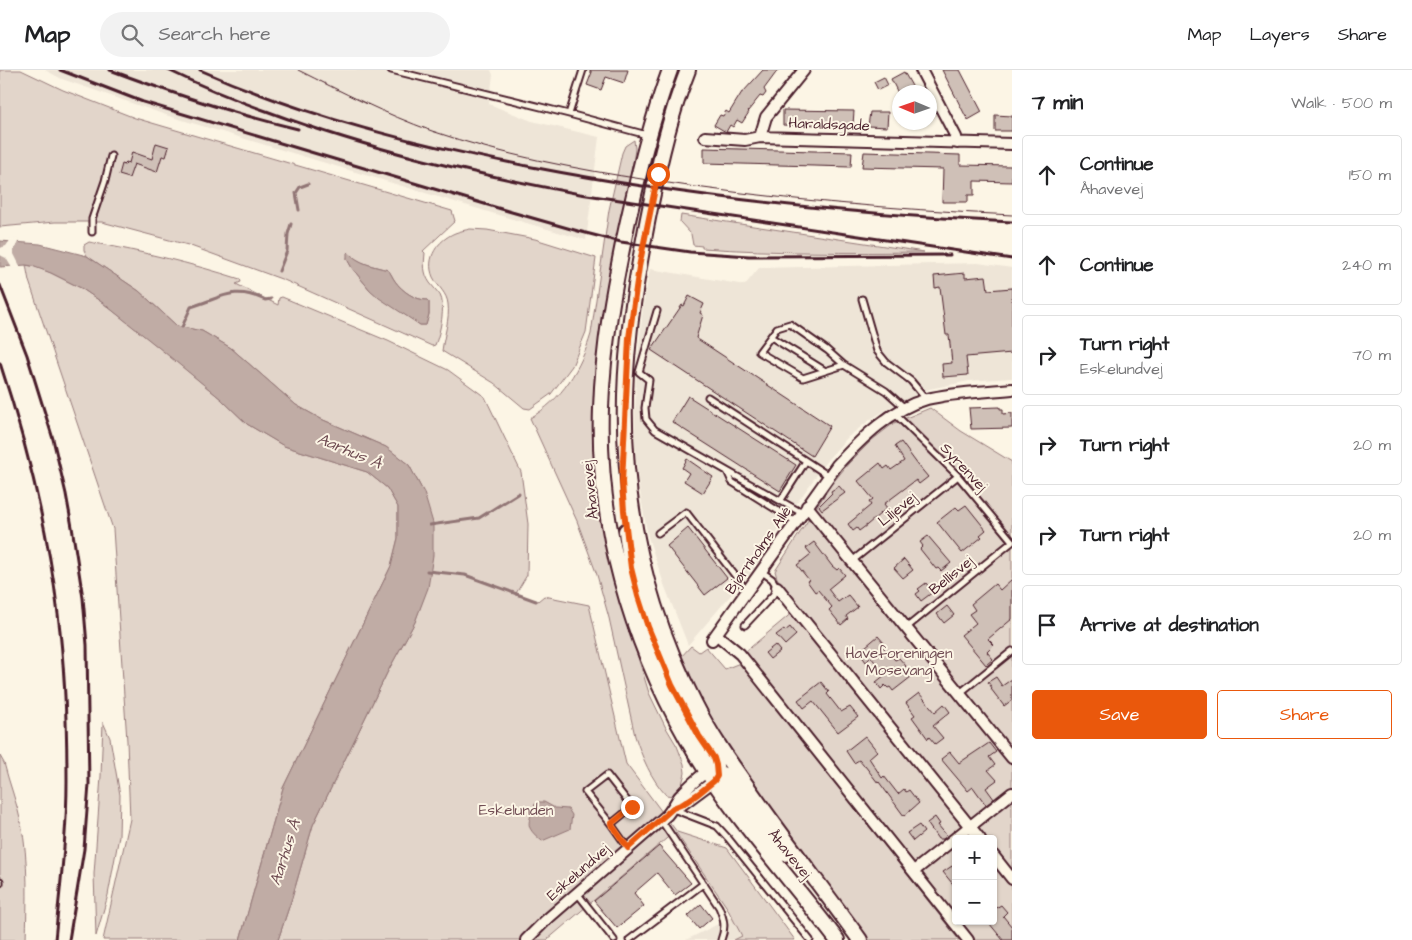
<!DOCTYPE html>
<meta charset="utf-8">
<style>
:root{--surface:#fff;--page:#f2f2f2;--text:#202124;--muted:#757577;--line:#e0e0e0;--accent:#ea580c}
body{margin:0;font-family:"Architects Daughter",sans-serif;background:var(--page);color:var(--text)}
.controls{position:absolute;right:15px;bottom:15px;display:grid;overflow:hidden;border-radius:5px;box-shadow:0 1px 4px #0004}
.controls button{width:45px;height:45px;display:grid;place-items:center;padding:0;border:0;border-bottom:1px solid var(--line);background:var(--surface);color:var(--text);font:25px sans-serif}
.compass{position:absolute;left:892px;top:15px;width:45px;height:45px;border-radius:50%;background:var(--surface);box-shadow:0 1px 4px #0004;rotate:272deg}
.stop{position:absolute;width:15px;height:15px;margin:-11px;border:4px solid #ea580c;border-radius:50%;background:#fff}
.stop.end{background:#ea580c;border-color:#fff;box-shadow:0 1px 5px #0008}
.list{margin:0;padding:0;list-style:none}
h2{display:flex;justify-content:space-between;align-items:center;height:65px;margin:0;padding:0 20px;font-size:21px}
h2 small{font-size:16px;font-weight:400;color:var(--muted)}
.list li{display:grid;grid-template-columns:32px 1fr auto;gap:15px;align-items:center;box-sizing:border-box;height:80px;margin:0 10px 10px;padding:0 10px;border:1px solid var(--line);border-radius:5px}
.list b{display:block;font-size:19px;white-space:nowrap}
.list p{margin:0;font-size:16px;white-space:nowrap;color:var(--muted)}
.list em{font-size:16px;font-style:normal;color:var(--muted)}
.actions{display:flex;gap:10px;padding:15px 20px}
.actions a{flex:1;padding:11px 0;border:1px solid var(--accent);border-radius:5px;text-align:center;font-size:18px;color:var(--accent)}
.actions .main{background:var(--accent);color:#fff}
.icon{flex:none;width:28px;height:28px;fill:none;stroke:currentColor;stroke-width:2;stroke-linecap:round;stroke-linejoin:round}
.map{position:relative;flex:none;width:1012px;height:870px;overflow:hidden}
header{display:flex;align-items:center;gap:30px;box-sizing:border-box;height:70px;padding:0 25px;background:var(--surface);border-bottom:1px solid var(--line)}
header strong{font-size:24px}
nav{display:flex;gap:28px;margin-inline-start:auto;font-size:18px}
.search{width:350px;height:45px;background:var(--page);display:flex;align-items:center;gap:12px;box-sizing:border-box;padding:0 18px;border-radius:28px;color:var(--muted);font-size:19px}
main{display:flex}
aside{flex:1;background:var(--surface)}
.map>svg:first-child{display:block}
.built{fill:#eee5d7}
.green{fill:#e2d5ca;stroke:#967a7a;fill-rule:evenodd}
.water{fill:#c0aca5;stroke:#917474}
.pier{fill:#fcf5e5}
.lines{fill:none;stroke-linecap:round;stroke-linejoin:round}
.stream{stroke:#917474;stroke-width:3}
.building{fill:#cfc0b7;stroke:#4a1f2b}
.lane-casing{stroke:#4a1f2b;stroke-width:9}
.street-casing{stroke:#4a1f2b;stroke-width:14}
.secondary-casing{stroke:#4a1f2b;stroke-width:18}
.lane{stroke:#fcf5e5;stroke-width:5}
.street{stroke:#fcf5e5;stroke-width:10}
.secondary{stroke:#fcf5e5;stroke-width:14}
.tram{stroke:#4a1f2b;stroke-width:1}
.rail{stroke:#4a1f2b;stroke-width:3}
.route{stroke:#ea580c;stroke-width:6}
.labels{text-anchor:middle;stroke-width:4;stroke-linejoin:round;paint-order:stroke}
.street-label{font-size:15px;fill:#4a1f2b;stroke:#fcf5e5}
.park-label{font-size:15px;fill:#704c53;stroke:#fcf5e5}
.water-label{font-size:16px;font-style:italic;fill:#6d4950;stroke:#fcf5e5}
</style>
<header>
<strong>Map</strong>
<div class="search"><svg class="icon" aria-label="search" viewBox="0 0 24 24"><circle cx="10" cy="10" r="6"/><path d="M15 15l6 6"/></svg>Search here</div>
<nav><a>Map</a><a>Layers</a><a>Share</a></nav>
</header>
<main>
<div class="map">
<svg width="1012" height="870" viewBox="0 0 1012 870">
<rect width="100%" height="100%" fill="#fcf5e5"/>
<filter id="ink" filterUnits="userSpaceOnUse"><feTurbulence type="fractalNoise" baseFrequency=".02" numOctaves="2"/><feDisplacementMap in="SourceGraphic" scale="10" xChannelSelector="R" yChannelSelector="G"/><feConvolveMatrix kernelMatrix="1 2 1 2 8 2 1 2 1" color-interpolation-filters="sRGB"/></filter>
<g filter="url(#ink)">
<path class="built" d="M45 0H491L493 5 489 34 532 51 599 67 586 170 502 146 169 46 62 9Z
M978 193 1012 198V308L969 311 929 319 892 336 871 349 848 367 828 389 785 450 754 498 688 575 665 517 648 467 638 411 635 377V341L636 306 643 236 650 199 745 215 759 198Z
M732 847 744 870H686Z"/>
<path class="green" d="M0 0H21L63 20 135 48 452 141 455 151 423 181 425 183C424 194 423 203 430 213 433 217 437 221 440 225 446 235 440 264 435 275L432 276 284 210 188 175 102 152H55L0 157ZM348 183C360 194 373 196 388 200 391 203 392 207 395 211 402 221 415 230 427 230L429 232V244L426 255H420L370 220 352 198 347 189Z
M634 70 635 79 633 93 612 191 602 251 597 293 595 320 599 429 604 465 613 506 649 623 665 656 677 676 684 694 685 703 682 714 674 726 666 725C651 709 642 687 635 666L609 548 597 505 577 451 530 348C562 330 581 298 591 264L609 140 622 83 625 76Z
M681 145 924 182C850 183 776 183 702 178V176L693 175 691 164 680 152Z
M470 159 487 160 535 169 596 188 586 262 572 296 551 324 530 339 524 338 494 313 442 281C444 265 450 249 448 234 447 223 438 217 433 207 425 188 438 170 455 163 460 161 466 160 470 159Z
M89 172C140 181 190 193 240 209L241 212 236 214 278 235 279 228 282 227 388 271 448 300 485 327 521 402 528 454 527 505 515 525 538 531 544 526 589 535 626 694 677 762 727 778 795 870H734L742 866 726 836 676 763H673L547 870H278L292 828 313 755 388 601 415 552 427 518 424 423 409 395 386 377 321 349 296 335 231 278 202 261 177 256 139 221 87 186 84 180V175Z
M26 195 37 197 51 203 81 218 103 233 158 276 221 329 247 354 284 376 367 402 387 418 398 437V468L391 496 283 718 240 870H103L130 749 127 671 113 459 29 211Z
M930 338 961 361 1012 392V870H975L960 851H993V769H956V846L745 582 799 537 777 508 775 501 831 415 848 394 872 370 894 353Z
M691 576 699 582 706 577 725 599 740 593 959 870H869L756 717 718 660 680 588Z
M103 652 110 668 120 725 119 766 108 825 96 866 94 804 101 706Z
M0 686 4 693C9 713 17 733 21 753 29 791 27 831 26 870H0Z"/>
<path class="water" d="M0 171 40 174 87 186 139 221 177 256 202 261 231 278 296 335 321 349 386 377 409 395 424 423 433 453V485L428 518 415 552 388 601 313 755 292 828 278 870H240L283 718 391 496 398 468V437L387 418 367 402 284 376 247 354 221 329 158 277 103 233 81 218 51 203 32 196 26 195 0 197Z
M348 182C359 194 373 196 388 200 391 203 392 207 395 211 402 221 415 230 427 230L429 232V244L426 255H420L379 228 370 220 352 198 347 189V183Z
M539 732H544L555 738 568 739 572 745 570 759 542 771C524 756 528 754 535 734Z"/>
<path class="pier" d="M11 169 19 170 13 182 21 198H12L6 188 0 185V178L6 176Z"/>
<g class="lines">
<path class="stream" d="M299 140 296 123 300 117 308 114
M279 201 287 181 288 164 291 154
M182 257 191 237C221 228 234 215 265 230L271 229
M430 455 479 448 519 423
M427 501 465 505 536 531"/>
</g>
<path class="building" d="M590 0H628L624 13 606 7 601 20 587 15 592 2H590Z
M763 0H778L764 19 766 23 763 27 760 26 748 41 749 42 742 53 737 50 733 57 730 55 726 62 714 55 720 45 723 46 726 41 729 43 742 22H743Z
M942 0H960L982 42 968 50 967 46 966 47Z
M904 2 912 16 898 23 891 9Z
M884 7 888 15 878 20 874 12Z
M783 40 854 41 853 55H851V57L801 54V56L783 55Z
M870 42H888L887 57 868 56Z
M995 45 1012 46V61H995Z
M156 73 169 77 166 87 162 86 157 102 134 94 129 108 119 105 122 94 125 95 126 92 129 93 132 82 152 89Z
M704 78 852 82 851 97 704 93Z
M864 82 960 85V95L1012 96V112L974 111V125H968V132H942L943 99 862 97Z
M965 203V208L986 206 988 220 1012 218V283L966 287 968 305 943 307 942 294 952 293 949 265H946L940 217 935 218 934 206Z
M689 226 704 234 700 243 703 245 696 268 830 356 812 386 651 280 682 235 684 236Z
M688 326 796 395 780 421 672 352Z
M1000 337V339H1003V344L1012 343V358L971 359 969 338Z
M901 372 918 395 928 407 919 414 916 410 884 434 887 438 867 455 859 461 857 458 853 461 848 454 871 435 869 432 873 429 858 411 880 393 884 399 888 396 891 400 904 391 895 376Z
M687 389 713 407 703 423 684 411 689 403 682 398Z
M839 416 845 423 822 440 819 436 832 423 831 421Z
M966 435 986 460 980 465 982 467 962 483 937 452 956 437 959 440Z
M688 458 727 508 705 525 667 476Z
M928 466 951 493 941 501 938 498 936 499 920 479 923 476 920 472Z
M814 472 832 496 837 500 839 498 845 505 828 519 838 532 848 525 858 537 846 546 848 549 841 555 829 540 832 537 818 520 815 522 807 511 809 510 797 495 811 484 806 478Z
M904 489 913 500 903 508 894 498Z
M1012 509V549L988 569 994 575 987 582 993 589 986 595 961 565 976 553 969 544 975 540 971 534 995 514 1000 520Z
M926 513 933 522 921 531 916 524 920 521 918 519Z
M947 536 954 545 944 553 937 544Z
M790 557 796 565 785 575 776 565 784 559 785 561Z
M878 566 884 573 881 575 895 590 899 588 906 596 904 598 911 607 893 621 890 617 888 618 885 615 881 619 876 612 885 605 871 587 866 592 859 582Z
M775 575 780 581 770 589 765 583Z
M996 607 1002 616 1012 609V630L1004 636 991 619 992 618 988 612Z
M821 612 829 622 827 624 841 642 850 637 858 647 838 662 813 631 804 638 798 630Z
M919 623 935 642 944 634 950 642 933 656 943 668 935 674 929 667 928 669 912 647 915 645 906 633Z
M865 666 877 681 869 688 882 708 884 706 898 724 904 719 906 722 909 720 919 733 904 746 879 712 878 713 865 696H864L859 690 854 693 846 681Z
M989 673 996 682 989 687 995 695 988 700 997 710 986 718 994 729 986 735 973 717 968 721 941 689 950 682 959 693Z
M935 747 940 754 938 755 947 766 943 769H938L927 753Z
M919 755 924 762 913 771 907 763Z
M659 776 691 813 675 825 657 803 634 823 644 836 617 858 594 831Z
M952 796 956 801V818L943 802Z
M701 834 712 848 699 859 688 846Z
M993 835 996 838 1001 835 1007 842 1003 846 1012 857V870H1003L989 853 993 851Z"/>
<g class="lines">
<defs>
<path id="lane" d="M391 0 569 44 647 65
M569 44 583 0
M92 162V149L105 111 111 86
M862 229 877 281 886 292 911 311 926 329
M657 241 639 302 649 310 645 338 646 349 655 360 727 401 732 412 796 452
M771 267 824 300
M844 295 803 308 759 282 777 258 790 254 827 280 844 295 886 321 905 338
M708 327 829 406
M895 344 958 406 1012 471
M727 401 802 443
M781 430 806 391
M658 463 686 442 747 521
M852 491 958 406
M745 555 773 525 777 517 772 509 762 502
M906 558 1012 472
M960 623 1012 581
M673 739 717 756 728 768 810 870
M661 750 719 837C724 849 726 857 721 870
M611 754 632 737 607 705 585 722 611 754 628 778
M0 811V813
M577 823 614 870
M629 870 703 814"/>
<path id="street" d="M921 0 956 67 957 73
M705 67 745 70 760 67 1012 74
M760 67 766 47 804 0
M807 436 1012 688
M777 517 980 769
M717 565 740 584 968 870
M712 570 837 395C862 368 891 339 927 329 955 322 984 322 1012 319
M673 738 683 734 714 711
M993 785 1012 809
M914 801 1012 723
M526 870 545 851 667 745C672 739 675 733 679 727 687 718 697 709 707 701"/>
<path id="secondary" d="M670 0C651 51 639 102 627 155 614 216 603 276 601 338 597 454 630 569 687 669 727 740 788 805 837 870
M688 0C683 13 678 27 674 40 661 82 652 126 644 169 638 202 632 234 629 267 615 395 636 519 695 634 712 668 734 698 756 729 790 777 826 823 860 870
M626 461C629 483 632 505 637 526 649 567 668 608 688 646 692 653 696 659 699 666 707 679 723 695 714 711
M711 700 722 704 726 708 785 784"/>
</defs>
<use href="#lane" class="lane-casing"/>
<use href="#street" class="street-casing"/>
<use href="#secondary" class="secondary-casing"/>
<use href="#lane" class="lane"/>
<use href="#street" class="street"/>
<use href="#secondary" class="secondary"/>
<path class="tram" d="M298 0C342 22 385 44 432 61 502 85 575 99 648 110 769 129 890 139 1012 145"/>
<path class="rail" d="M60 0 143 32 508 141 578 161 621 172 690 182 749 186 950 185
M110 0C171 23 234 44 298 59
M168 0C201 16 235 30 269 42 370 80 475 104 580 124L1012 189
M200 0C306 47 418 75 532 97 692 128 850 144 1012 152
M0 215 27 285 53 369 66 424 72 457 83 528 87 575 89 714 84 779 69 870
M0 293C27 375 48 459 58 544 65 599 67 656 67 711 67 764 60 817 55 870"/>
</g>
</g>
<g class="lines" filter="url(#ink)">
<path class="route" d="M632 737 611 754 628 778 673 738 683 734 698 724 714 711 717 706 716 695 714 688 699 666 672 615 648 557 638 526 631 498 624 441 622 412 629 268 639 197 658 104"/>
</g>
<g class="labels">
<g class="street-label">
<text transform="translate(829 54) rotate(2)" y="5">Haraldsgade</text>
<text transform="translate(964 397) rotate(47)" y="5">Syrenvej</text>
<text transform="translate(590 420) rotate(-96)" y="5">Åhavevej</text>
<text transform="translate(897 439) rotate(-39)" y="5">Liljevej</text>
<text transform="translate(758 480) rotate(-55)" y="5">Bjørnholms Allé</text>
<text transform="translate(951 505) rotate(-39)" y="5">Bellisvej</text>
<text transform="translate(790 784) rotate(51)" y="5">Åhavevej</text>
<text transform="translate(578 802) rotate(-41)" y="5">Eskelundvej</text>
</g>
<g class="park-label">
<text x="899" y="588">Haveforeningen<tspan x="899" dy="17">Mosevang</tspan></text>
<text x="516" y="745">Eskelunden</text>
</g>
<g class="water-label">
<text transform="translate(350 380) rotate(23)" y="6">Aarhus Å</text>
<text transform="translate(284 782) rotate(-72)" y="6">Aarhus Å</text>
</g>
</g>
</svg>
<div class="controls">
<button>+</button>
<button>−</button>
</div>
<svg class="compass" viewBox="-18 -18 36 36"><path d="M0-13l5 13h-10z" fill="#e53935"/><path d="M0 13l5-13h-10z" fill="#757577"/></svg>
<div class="stop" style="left:658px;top:104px"></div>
<div class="stop end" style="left:632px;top:737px"></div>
</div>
<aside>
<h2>7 min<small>Walk · 500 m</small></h2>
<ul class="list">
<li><svg class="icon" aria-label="ahead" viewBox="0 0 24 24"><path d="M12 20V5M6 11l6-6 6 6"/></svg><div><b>Continue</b><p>Åhavevej</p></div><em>150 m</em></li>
<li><svg class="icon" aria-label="ahead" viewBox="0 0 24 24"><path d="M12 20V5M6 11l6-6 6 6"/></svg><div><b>Continue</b></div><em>240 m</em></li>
<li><svg class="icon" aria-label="right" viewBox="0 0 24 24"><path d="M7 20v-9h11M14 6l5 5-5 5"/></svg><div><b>Turn right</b><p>Eskelundvej</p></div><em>70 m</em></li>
<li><svg class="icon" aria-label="right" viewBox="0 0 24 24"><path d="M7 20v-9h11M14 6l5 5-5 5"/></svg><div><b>Turn right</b></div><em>20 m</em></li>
<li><svg class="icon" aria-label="right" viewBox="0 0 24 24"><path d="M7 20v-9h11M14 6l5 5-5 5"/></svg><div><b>Turn right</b></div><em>20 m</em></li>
<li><svg class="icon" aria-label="arrive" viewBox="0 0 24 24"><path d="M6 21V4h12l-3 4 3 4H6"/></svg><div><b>Arrive at destination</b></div></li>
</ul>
<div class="actions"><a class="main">Save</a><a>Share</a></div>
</aside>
</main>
